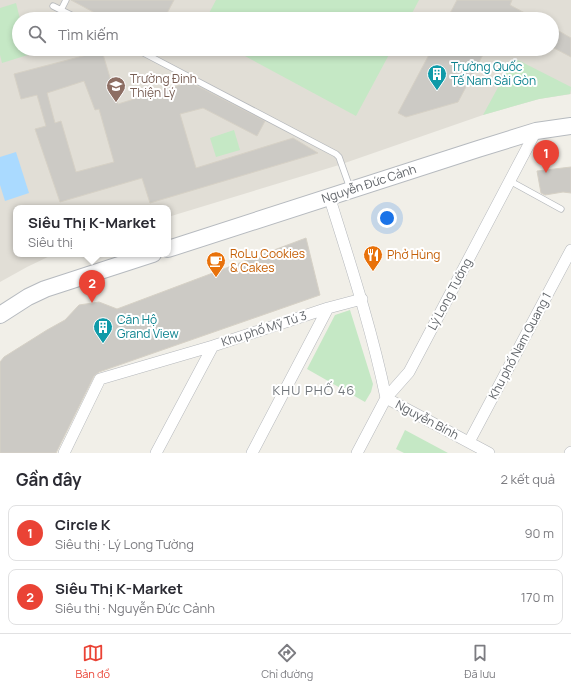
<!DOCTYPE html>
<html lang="vi">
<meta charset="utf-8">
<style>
:root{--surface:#fff;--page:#f2f2f3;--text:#2b2b33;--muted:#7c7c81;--line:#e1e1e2;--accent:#ea4335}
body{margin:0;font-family:Manrope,sans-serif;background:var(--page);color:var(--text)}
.you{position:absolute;left:387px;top:218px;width:14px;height:14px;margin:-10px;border:3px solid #fff;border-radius:50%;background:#1a73e8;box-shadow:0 0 0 6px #1a73e833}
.badge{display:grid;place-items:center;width:26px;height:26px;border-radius:50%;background:var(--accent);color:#fff;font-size:13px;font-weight:700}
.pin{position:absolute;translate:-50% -33px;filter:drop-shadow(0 1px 2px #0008)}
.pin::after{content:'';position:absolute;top:21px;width:14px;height:12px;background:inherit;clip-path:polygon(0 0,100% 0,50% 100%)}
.popup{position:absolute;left:13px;top:205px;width:158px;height:52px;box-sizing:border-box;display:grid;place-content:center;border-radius:8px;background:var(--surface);filter:drop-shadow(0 1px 3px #0005);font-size:13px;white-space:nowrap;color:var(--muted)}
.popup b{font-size:15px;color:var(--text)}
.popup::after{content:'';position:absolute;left:50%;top:100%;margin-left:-8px;border:8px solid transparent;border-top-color:var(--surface)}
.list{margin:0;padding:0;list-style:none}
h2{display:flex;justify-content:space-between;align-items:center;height:52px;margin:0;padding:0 16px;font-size:17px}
h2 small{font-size:13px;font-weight:400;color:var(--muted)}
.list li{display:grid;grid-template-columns:26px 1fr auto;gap:12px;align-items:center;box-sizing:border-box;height:56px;margin:0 8px 8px;padding:0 8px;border:1px solid var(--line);border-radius:8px}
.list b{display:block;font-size:15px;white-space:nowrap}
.list p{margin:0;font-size:13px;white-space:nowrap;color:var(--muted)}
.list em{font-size:13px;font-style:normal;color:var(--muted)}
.icon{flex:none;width:22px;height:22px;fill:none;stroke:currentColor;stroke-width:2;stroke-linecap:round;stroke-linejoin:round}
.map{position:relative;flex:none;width:571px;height:453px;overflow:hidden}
.search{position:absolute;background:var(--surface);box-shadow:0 2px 6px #0003;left:12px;right:12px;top:12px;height:44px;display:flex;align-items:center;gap:10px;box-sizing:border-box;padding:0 14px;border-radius:22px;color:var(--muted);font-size:15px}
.sheet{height:180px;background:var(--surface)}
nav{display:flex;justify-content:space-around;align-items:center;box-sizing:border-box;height:56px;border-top:1px solid var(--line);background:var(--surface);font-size:11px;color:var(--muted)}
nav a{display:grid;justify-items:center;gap:2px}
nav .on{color:var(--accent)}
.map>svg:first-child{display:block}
.education{fill:#e1ded6;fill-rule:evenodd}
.green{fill:#c5e8c5}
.water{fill:#aadaff}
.building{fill:#cccac5;stroke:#d6d1c6;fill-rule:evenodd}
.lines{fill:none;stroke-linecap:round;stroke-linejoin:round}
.lane-casing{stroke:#b5b8bc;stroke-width:7}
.street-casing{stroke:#b5b8bc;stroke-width:12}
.secondary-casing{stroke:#b6babf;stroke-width:18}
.lane{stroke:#fff;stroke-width:5.5}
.street{stroke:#fff;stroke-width:11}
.secondary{stroke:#fff;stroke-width:16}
.labels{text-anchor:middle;stroke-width:4;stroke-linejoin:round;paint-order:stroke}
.culture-label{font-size:12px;fill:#0d838f;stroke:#fff;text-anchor:start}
.education-label{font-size:12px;fill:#785e54;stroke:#fff;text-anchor:start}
.street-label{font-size:12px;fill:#5f6368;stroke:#fff}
.food-label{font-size:12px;fill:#c56008;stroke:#fff;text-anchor:start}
.neighbourhood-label{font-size:13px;letter-spacing:1px;fill:#70757a;stroke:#fff}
</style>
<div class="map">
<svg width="571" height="453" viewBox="0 0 571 453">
<rect width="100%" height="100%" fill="#f1efe8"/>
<path class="education" d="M0 0H571V94L539 99 483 115 339 165 168 217V208H16V254H54L27 267 0 282ZM19 19H552V49H19Z"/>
<path class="green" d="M216 0H419L409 19H206Z
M16 3 20 19H19V49H47L2 63 0 55V8Z
M232 49H392L356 116Z
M514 58 571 87 570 94 539 99 483 115Z
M234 130 240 150 216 157 210 138Z
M350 310 373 384 371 392 365 402 307 369 335 315Z
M405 430 448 453H404L396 449Z"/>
<path class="water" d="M16 152 29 193 5 201 0 185V157Z"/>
<path class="building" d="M71 0H174L164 19H92L95 13Z
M457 0H512L510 5 536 19H447Z
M552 27 571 38V57L552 47Z
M432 49H486L458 102 406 117 398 113Z
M102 51 118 104 190 82 265 121 257 136 203 108 180 114 196 168 293 138 318 153 150 203 142 178 60 202 35 129 46 126 37 95 21 99 14 74ZM84 81 95 110 99 109 114 162 76 172 61 121 55 123 47 93Z
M571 167V193L563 192 545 195 541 193 537 171Z
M306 238 320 295 99 372 94 376 56 453H0V362L4 357 47 330 65 320 79 305 99 302 117 309Z"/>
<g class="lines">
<defs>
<path id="lane" d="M53 6 79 19
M61 10 66 0
M136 49 336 154 339 157 350 188
M510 181 561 209"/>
<path id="street" d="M329 196C350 263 372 330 386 398
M386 398 489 453
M469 442 571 250
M64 453 100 379 213 346 328 308 362 299
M156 453 213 346
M252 453 328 308
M357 453 386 398 409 372 536 131
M570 453 571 452"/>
<path id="secondary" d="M168 249 478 149 536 131 571 126
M0 315 28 297 45 289 153 254"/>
</defs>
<use href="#lane" class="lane-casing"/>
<use href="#street" class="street-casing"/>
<use href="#secondary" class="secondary-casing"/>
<use href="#lane" class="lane"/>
<use href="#street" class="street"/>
<use href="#secondary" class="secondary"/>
</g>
<defs>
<symbol id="building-pin" viewBox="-11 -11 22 30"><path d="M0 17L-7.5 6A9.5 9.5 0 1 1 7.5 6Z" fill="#0f9aa8" stroke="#fff"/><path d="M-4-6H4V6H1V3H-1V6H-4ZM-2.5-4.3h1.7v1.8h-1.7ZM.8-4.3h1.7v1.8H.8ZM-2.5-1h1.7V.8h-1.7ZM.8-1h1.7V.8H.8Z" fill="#fff"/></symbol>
<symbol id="school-pin" viewBox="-11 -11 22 30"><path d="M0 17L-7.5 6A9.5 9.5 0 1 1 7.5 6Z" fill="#8d6e63" stroke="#fff"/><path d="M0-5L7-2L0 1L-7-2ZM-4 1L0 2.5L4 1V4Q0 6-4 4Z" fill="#fff"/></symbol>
<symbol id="restaurant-pin" viewBox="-11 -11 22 30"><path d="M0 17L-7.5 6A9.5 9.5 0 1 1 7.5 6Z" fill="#e8710a" stroke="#fff"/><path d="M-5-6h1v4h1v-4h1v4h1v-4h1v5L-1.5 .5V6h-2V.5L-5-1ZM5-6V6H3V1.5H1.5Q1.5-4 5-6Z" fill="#fff"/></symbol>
<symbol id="cafe-pin" viewBox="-11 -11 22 30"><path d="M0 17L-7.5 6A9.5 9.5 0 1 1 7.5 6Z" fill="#e8710a" stroke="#fff"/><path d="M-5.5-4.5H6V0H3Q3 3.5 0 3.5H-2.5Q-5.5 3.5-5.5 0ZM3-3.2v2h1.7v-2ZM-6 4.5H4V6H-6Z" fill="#fff"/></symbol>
</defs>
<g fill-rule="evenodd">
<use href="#building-pin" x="426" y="63" width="22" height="30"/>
<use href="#school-pin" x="105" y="75" width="22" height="30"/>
<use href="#restaurant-pin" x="362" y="244" width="22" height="30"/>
<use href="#cafe-pin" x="205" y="250" width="22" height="30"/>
<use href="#building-pin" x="92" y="316" width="22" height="30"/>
</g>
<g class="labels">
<g class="culture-label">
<text x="451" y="71">Trường Quốc<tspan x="451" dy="14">Tế Nam Sài Gòn</tspan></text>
<text x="117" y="324">Căn Hộ<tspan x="117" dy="14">Grand View</tspan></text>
</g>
<g class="education-label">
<text x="130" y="83">Trường Đinh<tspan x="130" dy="14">Thiện Lý</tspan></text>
</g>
<g class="street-label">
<text transform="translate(369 184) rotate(-18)" y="4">Nguyễn Đức Cảnh</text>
<text transform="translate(450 294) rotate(-62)" y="4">Lý Long Tường</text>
<text transform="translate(264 329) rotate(-18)" y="4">Khu phố Mỹ Tú 3</text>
<text transform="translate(520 346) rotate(-62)" y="4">Khu phố Nam Quang 1</text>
<text transform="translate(427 420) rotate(28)" y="4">Nguyễn Bính</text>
</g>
<g class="food-label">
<text x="230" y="258">RoLu Cookies<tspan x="230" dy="14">&amp; Cakes</tspan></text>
<text x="387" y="259">Phở Hùng</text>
</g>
<g class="neighbourhood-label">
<text x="314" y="395">KHU PHỐ 46</text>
</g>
</g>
</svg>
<div class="you"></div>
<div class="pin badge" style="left:546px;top:173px">1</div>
<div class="pin badge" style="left:92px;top:303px">2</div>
<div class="popup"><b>Siêu Thị K-Market</b>Siêu thị</div>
<div class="search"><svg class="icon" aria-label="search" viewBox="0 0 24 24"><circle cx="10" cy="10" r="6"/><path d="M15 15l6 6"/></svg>Tìm kiếm</div>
</div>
<section class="sheet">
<h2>Gần đây<small>2 kết quả</small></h2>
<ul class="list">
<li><span class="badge">1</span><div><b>Circle K</b><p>Siêu thị · Lý Long Tường</p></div><em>90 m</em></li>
<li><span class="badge">2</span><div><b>Siêu Thị K-Market</b><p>Siêu thị · Nguyễn Đức Cảnh</p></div><em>170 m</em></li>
</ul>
</section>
<nav>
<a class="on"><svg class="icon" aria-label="map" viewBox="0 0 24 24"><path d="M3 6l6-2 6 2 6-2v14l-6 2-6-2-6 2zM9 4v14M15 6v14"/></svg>Bản đồ</a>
<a><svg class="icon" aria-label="directions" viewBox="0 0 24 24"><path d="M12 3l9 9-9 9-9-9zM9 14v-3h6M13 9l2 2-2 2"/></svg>Chỉ đường</a>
<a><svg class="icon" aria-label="saved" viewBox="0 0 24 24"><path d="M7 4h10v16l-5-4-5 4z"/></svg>Đã lưu</a>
</nav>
